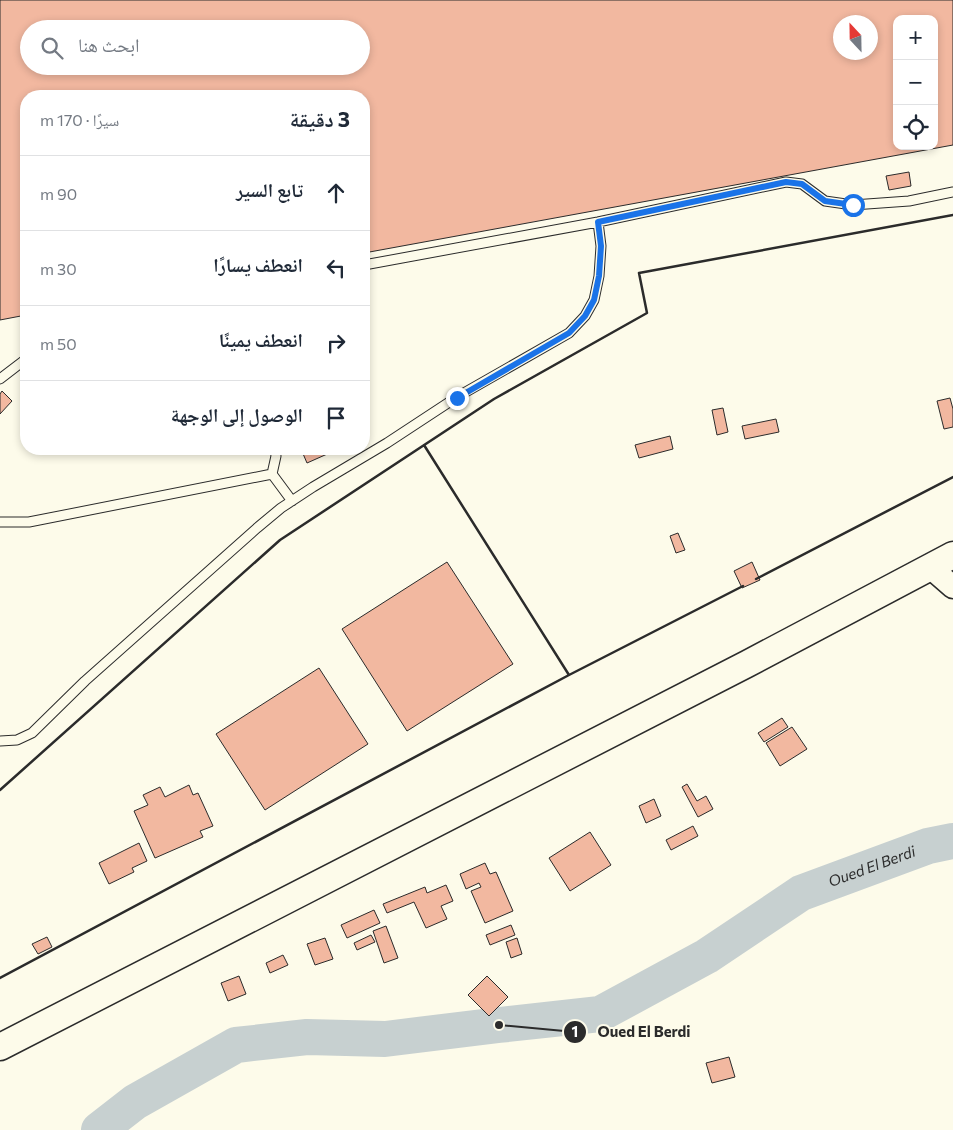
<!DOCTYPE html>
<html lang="ar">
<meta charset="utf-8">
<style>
:root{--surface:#fff;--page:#f6f6f7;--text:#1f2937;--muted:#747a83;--line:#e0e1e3}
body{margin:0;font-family:Commissioner,"Noto Naskh Arabic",sans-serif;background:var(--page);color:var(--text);direction:rtl}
.controls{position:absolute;right:15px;top:15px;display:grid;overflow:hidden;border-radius:10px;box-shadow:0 2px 8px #0003}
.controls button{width:45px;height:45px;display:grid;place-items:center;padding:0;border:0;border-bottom:1px solid var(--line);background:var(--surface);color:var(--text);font:25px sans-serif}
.compass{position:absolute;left:833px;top:15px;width:45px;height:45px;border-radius:50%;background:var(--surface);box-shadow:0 2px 8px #0003;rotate:338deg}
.stop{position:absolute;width:15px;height:15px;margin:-11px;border:4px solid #1a73e8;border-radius:50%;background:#fff}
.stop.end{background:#1a73e8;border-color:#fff;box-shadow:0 1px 5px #0008}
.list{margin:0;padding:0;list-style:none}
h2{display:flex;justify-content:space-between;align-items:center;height:65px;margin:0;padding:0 20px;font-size:21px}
h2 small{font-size:16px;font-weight:400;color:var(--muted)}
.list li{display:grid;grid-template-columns:32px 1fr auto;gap:15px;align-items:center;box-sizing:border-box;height:75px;padding:0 20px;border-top:1px solid var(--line)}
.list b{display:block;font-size:19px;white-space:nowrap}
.list em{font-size:16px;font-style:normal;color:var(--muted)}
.icon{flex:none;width:28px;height:28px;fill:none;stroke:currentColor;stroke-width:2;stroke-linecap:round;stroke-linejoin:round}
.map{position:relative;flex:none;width:953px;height:1130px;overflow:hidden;direction:ltr}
.search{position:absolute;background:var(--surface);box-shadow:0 2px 8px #0003;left:20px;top:20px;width:350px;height:55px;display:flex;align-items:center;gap:12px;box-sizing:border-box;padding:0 18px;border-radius:28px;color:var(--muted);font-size:19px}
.panel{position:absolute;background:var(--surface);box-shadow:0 2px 8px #0003;left:20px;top:90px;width:350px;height:365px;border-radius:20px;direction:rtl}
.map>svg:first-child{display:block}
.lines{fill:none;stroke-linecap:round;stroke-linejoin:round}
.river{stroke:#c7d0d0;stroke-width:36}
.building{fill:#f2b8a0;stroke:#2b2b2b;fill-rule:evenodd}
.service-casing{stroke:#2b2b2b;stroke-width:11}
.tertiary-casing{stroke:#2b2b2b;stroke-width:25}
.secondary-casing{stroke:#2b2b2b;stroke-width:29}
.service{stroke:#fdfbea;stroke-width:9}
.tertiary{stroke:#fdfbea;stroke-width:22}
.secondary{stroke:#fdfbea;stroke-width:26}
.wall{stroke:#2b2b2b;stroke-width:2.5}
.route{stroke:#1a73e8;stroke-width:6}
.labels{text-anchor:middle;stroke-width:4;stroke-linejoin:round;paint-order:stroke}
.water-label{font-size:15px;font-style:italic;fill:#2b2b2b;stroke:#fdfbea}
.leader{fill:none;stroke:#2b2b2b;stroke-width:2}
.callout-dot{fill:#2b2b2b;stroke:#fdfbea;stroke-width:2}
.mark-label{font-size:15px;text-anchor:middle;font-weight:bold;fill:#fff}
.callout-label{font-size:15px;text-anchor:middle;font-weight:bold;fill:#2b2b2b;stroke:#fdfbea;stroke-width:4;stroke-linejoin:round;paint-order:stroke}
</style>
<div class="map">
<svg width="953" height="1130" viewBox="0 0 953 1130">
<rect width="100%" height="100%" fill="#fdfbea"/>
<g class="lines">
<path class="river" id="s1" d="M99 1130 135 1102 236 1045 307 1037 385 1039 499 1025 600 1014 707 956 801 893 928 846 953 841"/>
</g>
<path class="building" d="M0 0H953V145L364 253V96H26V315L0 320ZM897 19H934V146H897ZM840 22H870V52H840ZM29 29H361V66H29Z
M909 172 911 186 889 190 886 176Z
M2 391 12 401 0 414V394Z
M950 398 953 409V427L944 429 937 401Z
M723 408 728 432 717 435 712 410Z
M776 419 779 432 745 439 742 426Z
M670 436 673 449 639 458 635 445Z
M301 449H333L334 451 307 463Z
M678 533 685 550 676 553 670 536Z
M447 562 513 664 407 731 342 629Z
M752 562 760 580 742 588 734 571Z
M319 668 368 744 265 810 216 734Z
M782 718 788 727 764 742 758 733Z
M792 727 807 749 780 766 766 743Z
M687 784 697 801 706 796 713 809 698 817 682 787Z
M189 785 193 795 198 793 213 826 200 831 203 837 155 858 134 811 148 805 143 795 160 787 165 797Z
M654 799 661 816 646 823 639 806Z
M693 826 698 836 671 850 666 840Z
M590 832 611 865 570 891 549 858Z
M139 843 147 861 132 868 134 872 109 884 99 863Z
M485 863 490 874 496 872 513 911 485 923 471 891 481 887 479 883 466 889 460 874Z
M446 885 453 901 441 906 447 919 426 928 414 902 387 913 383 904 425 887 427 893Z
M374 910 380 923 347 938 341 925Z
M511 925 515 935 490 945 486 935Z
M386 926 398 958 384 963 373 931Z
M371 935 375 942 357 950 354 943Z
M47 937 52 947 38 954 32 944Z
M325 938 333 959 315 965 307 944Z
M517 938 522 954 511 958 506 942Z
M283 955 288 965 270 973 266 963Z
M239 976 246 994 228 1001 221 983Z
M487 976 508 997 489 1016 468 995Z
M729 1057 735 1077 712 1083 706 1063Z"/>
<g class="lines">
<defs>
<path id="service" d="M364 265 598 222 786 182 802 184 825 201 853 205 909 201 953 192
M0 379 26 359
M272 474 276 456 275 449
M0 522H29L272 474 292 501
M0 741 17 740 32 733 85 681 257 528 281 508 313 487 387 443 457 397 569 333 585 316 594 300 599 276 601 246 598 222"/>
<path id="tertiary" d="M930 567 953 587"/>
<path id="secondary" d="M0 1047 747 664 953 555"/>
</defs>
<use href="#service" class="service-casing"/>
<use href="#tertiary" class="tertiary-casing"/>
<use href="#secondary" class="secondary-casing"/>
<use href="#service" class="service"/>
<use href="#tertiary" class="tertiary"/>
<use href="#secondary" class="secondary"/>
<path class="wall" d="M756 579 953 477
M569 675 743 586
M0 790 280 540 494 399 647 313 639 273 953 215
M0 978 569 675 424 445"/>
</g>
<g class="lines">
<path class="route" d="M457 398 569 333 585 316 594 300 599 276 601 246 598 222 786 182 802 184 825 201 853 205"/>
</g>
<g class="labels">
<g class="water-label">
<text dy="5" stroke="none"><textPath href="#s1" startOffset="838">Oued El Berdi</textPath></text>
</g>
</g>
<path class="leader" d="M499 1025L575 1032"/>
<g class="callout-dot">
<circle cx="499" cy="1025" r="5"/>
<circle cx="575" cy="1032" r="12"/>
</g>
<g class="mark-label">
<text x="575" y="1037">1</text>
</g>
<g class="callout-label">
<text x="644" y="1037">Oued El Berdi</text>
</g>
</svg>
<div class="controls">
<button>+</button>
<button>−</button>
<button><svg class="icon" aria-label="locate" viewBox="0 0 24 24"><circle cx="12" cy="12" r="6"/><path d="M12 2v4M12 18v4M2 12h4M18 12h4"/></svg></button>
</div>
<svg class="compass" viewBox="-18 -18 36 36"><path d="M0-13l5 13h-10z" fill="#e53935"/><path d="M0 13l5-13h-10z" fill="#747a83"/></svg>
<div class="stop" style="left:853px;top:205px"></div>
<div class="stop end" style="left:457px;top:398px"></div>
<div class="search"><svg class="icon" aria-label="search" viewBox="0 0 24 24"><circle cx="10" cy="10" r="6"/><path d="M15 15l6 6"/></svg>ابحث هنا</div>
<section class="panel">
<h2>3 دقيقة<small>سيرًا · 170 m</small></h2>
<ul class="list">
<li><svg class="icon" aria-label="ahead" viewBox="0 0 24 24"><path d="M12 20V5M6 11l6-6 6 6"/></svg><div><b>تابع السير</b></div><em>90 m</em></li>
<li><svg class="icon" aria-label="left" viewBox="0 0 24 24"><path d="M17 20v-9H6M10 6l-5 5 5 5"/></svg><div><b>انعطف يسارًا</b></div><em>30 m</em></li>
<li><svg class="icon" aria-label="right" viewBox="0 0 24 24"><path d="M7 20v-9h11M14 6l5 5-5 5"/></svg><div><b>انعطف يمينًا</b></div><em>50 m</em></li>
<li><svg class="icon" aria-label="arrive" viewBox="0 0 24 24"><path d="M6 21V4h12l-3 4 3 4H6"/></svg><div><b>الوصول إلى الوجهة</b></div></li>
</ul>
</section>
</div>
